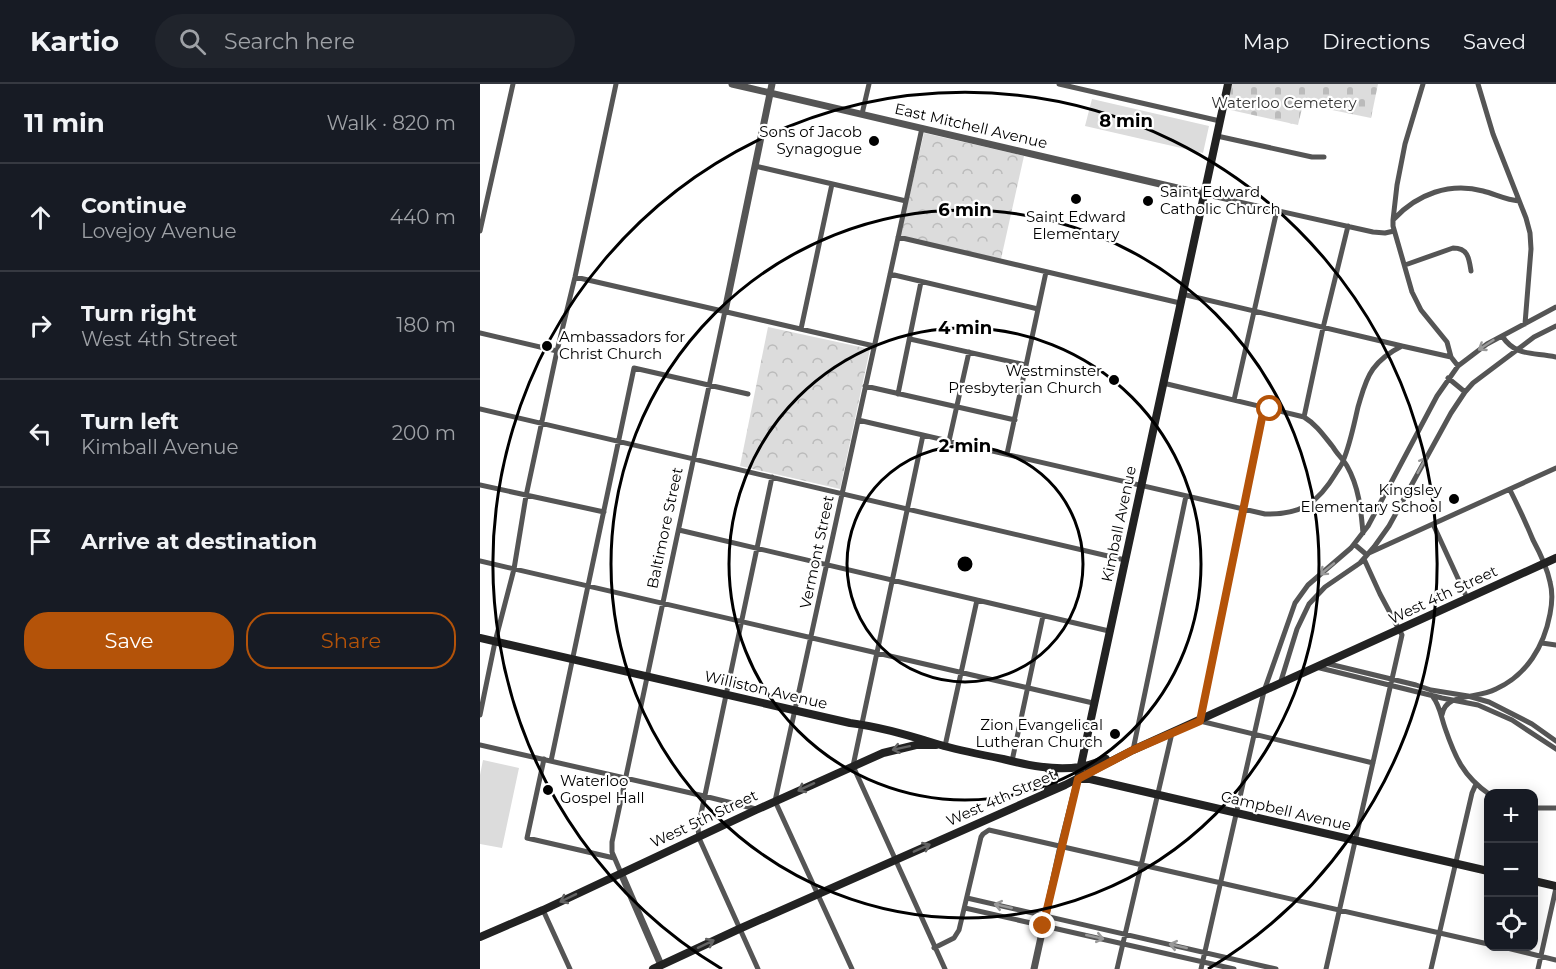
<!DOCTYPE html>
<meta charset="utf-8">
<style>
:root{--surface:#171b24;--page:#20242c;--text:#f1f3f6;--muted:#9ea1a6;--line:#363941;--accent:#b45309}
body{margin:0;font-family:Montserrat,sans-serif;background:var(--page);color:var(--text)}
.controls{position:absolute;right:18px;bottom:18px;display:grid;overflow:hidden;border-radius:12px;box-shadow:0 3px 15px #0003}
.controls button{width:54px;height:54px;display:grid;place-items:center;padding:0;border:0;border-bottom:2px solid var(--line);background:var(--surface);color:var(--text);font:30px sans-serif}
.stop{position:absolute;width:18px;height:18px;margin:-14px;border:4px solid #b45309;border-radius:50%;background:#fff}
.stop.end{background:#b45309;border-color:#fff;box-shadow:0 2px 6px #0008}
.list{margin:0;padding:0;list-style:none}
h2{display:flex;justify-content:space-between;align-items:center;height:78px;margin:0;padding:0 24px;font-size:26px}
h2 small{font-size:20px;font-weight:400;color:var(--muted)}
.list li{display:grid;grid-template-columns:39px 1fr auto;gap:18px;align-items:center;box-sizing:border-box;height:108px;padding:0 24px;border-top:2px solid var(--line)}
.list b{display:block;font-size:22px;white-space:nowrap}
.list p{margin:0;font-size:20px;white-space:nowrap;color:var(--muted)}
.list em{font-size:20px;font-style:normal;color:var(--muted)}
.actions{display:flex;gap:12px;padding:18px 24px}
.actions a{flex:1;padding:14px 0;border:2px solid var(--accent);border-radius:24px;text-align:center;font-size:21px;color:var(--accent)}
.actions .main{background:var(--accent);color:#fff}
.icon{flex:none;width:33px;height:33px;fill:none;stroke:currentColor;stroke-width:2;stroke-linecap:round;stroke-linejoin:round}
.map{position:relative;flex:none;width:1076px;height:885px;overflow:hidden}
header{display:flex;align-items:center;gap:36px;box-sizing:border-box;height:84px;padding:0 30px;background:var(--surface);border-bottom:2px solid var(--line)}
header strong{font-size:28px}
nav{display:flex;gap:33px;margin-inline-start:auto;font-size:21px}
.search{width:420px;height:54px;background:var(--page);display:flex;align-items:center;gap:15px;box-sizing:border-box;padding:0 21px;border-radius:33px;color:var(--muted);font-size:22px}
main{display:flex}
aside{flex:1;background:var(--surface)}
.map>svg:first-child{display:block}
.cemetery{fill:url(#cemetery-stones)}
.park{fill:url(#park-crowns)}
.pitch{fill:#dcdcdc}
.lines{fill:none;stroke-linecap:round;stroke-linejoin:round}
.minor{stroke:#555;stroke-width:5}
.tertiary{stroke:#555;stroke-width:7}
.secondary{stroke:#222;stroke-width:8}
.oneway{stroke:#999}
.oneway2{stroke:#646464}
.route{stroke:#b45309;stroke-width:8}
.ring{fill:none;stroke:#000;stroke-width:3}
.poi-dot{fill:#000;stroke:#fff;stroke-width:2}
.labels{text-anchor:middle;stroke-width:4.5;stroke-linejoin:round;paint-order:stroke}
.park-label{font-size:15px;fill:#333;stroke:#fff}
.street-label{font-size:15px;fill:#000;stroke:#fff}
.poi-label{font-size:15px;fill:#000;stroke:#fff;text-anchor:end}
.centre{fill:#000;stroke:#fff;stroke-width:3}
.ring-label{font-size:18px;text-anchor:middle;font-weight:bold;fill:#000;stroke:#fff;stroke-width:4.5;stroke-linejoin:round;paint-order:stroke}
</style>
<header>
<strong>Kartio</strong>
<div class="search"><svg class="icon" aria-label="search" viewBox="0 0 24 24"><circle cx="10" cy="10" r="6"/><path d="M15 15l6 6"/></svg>Search here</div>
<nav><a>Map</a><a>Directions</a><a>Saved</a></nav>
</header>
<main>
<aside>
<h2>11 min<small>Walk · 820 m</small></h2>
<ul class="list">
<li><svg class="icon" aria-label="ahead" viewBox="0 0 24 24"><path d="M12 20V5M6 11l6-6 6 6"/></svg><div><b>Continue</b><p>Lovejoy Avenue</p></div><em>440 m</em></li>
<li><svg class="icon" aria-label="right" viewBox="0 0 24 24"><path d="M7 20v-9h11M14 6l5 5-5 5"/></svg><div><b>Turn right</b><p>West 4th Street</p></div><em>180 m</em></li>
<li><svg class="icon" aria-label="left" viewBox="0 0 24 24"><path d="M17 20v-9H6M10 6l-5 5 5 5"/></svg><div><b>Turn left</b><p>Kimball Avenue</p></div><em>200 m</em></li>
<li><svg class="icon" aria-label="arrive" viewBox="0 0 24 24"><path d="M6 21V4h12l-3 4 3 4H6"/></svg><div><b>Arrive at destination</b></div></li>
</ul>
<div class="actions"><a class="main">Save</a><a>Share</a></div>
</aside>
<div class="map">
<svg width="1076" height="885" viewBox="0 0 1076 885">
<defs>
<pattern id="cemetery-stones" width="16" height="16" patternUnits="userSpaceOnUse" patternTransform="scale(1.5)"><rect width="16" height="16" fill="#dcdcdc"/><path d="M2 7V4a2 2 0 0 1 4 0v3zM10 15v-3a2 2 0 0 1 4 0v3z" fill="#bbb"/></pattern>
<pattern id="park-crowns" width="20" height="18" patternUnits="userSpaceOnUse" patternTransform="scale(1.5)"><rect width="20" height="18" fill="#dcdcdc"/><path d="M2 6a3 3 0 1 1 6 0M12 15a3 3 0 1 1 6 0" fill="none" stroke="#bbb"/></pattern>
</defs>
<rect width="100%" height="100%" fill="#fff"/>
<path class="cemetery" d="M751 0H898L891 34 823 20 818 41 746 25Z"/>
<path class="park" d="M444 49 544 72 521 175 420 152Z
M288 243 390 265 360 405 260 382Z"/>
<path class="pitch" d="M612 15 729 42 723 69 605 42Z
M3 676 39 684 22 764 0 760V691Z"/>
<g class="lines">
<path class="minor" d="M579 0 740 37
M943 0 925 60 917 101 913 136V142L932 208 941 226 967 258 971 273 978 282
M998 0 1013 50 1046 134 1050 149 1051 165 1045 240
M382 30 389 0
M737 52 832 73H844
M275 82 426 117
M723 110 893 148 905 149 914 147
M914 135C937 110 970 98 1003 107 1015 110 1026 116 1039 117
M0 147 33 0
M418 153 700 219
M925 181 973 164C988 164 989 174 991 187
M410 190 558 225
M95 193 394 262
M702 210 922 262
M321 245 352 100
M0 249 77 267
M1022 252C1036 273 1053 268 1076 273
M430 255 546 281
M968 294 985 308
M683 299 824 333C837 341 844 352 853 363 857 370 863 375 867 382 879 403 881 426 883 449
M385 302 535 336
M418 310 441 198
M754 316 797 126
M784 324 720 637 893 679
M0 325 645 476
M824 333 843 244 868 142
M378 336 785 430C821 431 838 419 856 389 858 385 862 381 863 377 870 361 874 340 878 323 882 310 885 296 893 285 901 274 910 268 922 262L971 273
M443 351 373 682 465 885
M469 357 489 268
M527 370 566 188
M0 401 124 428
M953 440 987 514
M199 446 629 547
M874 460 887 471
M889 469 1076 384
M0 477 613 619
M1062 559 1076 561
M845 579 936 601 951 606 988 612 1009 618 1052 640 1076 657
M836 583 962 614 998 621 1032 636 1076 665
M800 600 817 545 829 520 845 503 880 479 894 463 909 442 971 329 985 308 993 299 1054 253 1076 242
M953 613C960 622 961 633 965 644 975 673 983 692 1009 710
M0 631 15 558 34 485 46 412 77 267 95 193 136 0
M962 631C963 624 966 620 972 617 986 611 1002 612 1016 605 1047 591 1064 562 1070 530 1072 520 1073 509 1070 498 1067 483 1060 469 1053 456 1046 439 1038 422 1030 406
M0 661 224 712 276 725
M465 662 497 516
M653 666 706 412
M64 675 47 754 134 774
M71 677 154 284 268 310
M532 677 563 532
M1054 724H1076
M141 789 132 768V758L245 227
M487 814 796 885
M485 824 754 885
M63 826 90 885
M1019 862 1076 876
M454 864 474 854 479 846 501 753 503 750 509 746 1008 860
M278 885 219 754 218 744 292 393
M372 885 295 717 442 44
M637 885 692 649
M721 885 784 607 815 519 828 501 871 464 888 442 957 312 978 282 1007 260 1076 223
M846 885 922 551 900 510 884 475
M951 885 992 709 996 700
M1058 885 1076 804"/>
<path class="tertiary" d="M252 0 723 110
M245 227 292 0
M141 789 181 881
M554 885 581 762 598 695"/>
<path class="secondary" d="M0 554 370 639C402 643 433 653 464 662 483 667 503 671 523 675 547 681 574 687 600 683 609 682 618 678 626 675
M567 684C577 690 577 698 568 706
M598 695 748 0
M600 695H610L1008 787
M1054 797 1076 802
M0 853 63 826 276 726 403 669 436 661H456
M173 885 259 845 585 701 653 666 1076 474"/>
</g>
<defs><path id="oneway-shaft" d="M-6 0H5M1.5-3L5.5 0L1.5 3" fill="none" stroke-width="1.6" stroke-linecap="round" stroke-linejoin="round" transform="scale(1.5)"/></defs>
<g class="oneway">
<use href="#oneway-shaft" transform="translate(1006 261) rotate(147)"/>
<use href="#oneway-shaft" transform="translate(942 381) rotate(-61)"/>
<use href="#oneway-shaft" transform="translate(847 485) rotate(141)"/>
<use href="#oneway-shaft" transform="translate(523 822) rotate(-167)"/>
<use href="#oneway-shaft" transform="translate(615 853) rotate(13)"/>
<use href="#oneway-shaft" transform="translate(698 862) rotate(-167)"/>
</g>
<g class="oneway2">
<use href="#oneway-shaft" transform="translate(421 664) rotate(168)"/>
<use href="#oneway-shaft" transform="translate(326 703) rotate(155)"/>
<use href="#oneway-shaft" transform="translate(442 764) rotate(-24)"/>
<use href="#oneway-shaft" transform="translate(88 814) rotate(154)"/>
<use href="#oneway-shaft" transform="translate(226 860) rotate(-25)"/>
</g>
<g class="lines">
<path class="route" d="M563 842 598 695 653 666 720 637 784 324 790 325"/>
</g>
<g class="ring">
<circle cx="485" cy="480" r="118"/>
<circle cx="485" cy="480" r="236"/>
<circle cx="485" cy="480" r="354"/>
<path d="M242 885A472 472 0 1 1 728 885"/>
</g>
<g class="poi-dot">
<circle cx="394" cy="57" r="6"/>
<circle cx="596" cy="115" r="6"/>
<circle cx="668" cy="117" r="6"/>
<circle cx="67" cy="262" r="6"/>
<circle cx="634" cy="296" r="6"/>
<circle cx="974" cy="415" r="6"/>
<circle cx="635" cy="650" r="6"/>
<circle cx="68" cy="706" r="6"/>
</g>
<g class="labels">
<g class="park-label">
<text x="804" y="24">Waterloo Cemetery</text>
</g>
<g class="street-label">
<text transform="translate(491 42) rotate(13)" y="5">East Mitchell Avenue</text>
<text transform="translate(639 440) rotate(-78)" y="5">Kimball Avenue</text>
<text transform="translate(185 444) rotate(-78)" y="5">Baltimore Street</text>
<text transform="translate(337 468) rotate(-78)" y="5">Vermont Street</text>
<text transform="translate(963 511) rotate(-25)" y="5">West 4th Street</text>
<text transform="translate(286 606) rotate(13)" y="5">Williston Avenue</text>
<text transform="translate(521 714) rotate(-24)" y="5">West 4th Street</text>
<text transform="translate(806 727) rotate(13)" y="5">Campbell Avenue</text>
<text transform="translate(224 735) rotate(-25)" y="5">West 5th Street</text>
</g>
<g class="poi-label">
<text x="382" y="53">Sons of Jacob<tspan x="382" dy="17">Synagogue</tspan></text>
<text x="680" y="113" text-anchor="start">Saint Edward<tspan x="680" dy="17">Catholic Church</tspan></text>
<text x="596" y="138" text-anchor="middle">Saint Edward<tspan x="596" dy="17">Elementary</tspan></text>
<text x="79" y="258" text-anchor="start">Ambassadors for<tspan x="79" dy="17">Christ Church</tspan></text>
<text x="622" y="292">Westminster<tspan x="622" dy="17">Presbyterian Church</tspan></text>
<text x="962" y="411">Kingsley<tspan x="962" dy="17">Elementary School</tspan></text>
<text x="623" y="646">Zion Evangelical<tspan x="623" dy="17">Lutheran Church</tspan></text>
<text x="80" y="702" text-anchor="start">Waterloo<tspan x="80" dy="17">Gospel Hall</tspan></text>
</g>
</g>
<circle cx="485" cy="480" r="9" class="centre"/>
<g class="ring-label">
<text x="646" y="43">8 min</text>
<text x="485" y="132">6 min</text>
<text x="485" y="250">4 min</text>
<text x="485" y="368">2 min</text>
</g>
</svg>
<div class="controls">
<button>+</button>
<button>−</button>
<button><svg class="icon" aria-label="locate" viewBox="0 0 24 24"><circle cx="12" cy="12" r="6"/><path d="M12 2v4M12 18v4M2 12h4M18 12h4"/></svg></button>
</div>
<div class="stop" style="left:790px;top:325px"></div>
<div class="stop end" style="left:563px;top:842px"></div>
</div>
</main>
